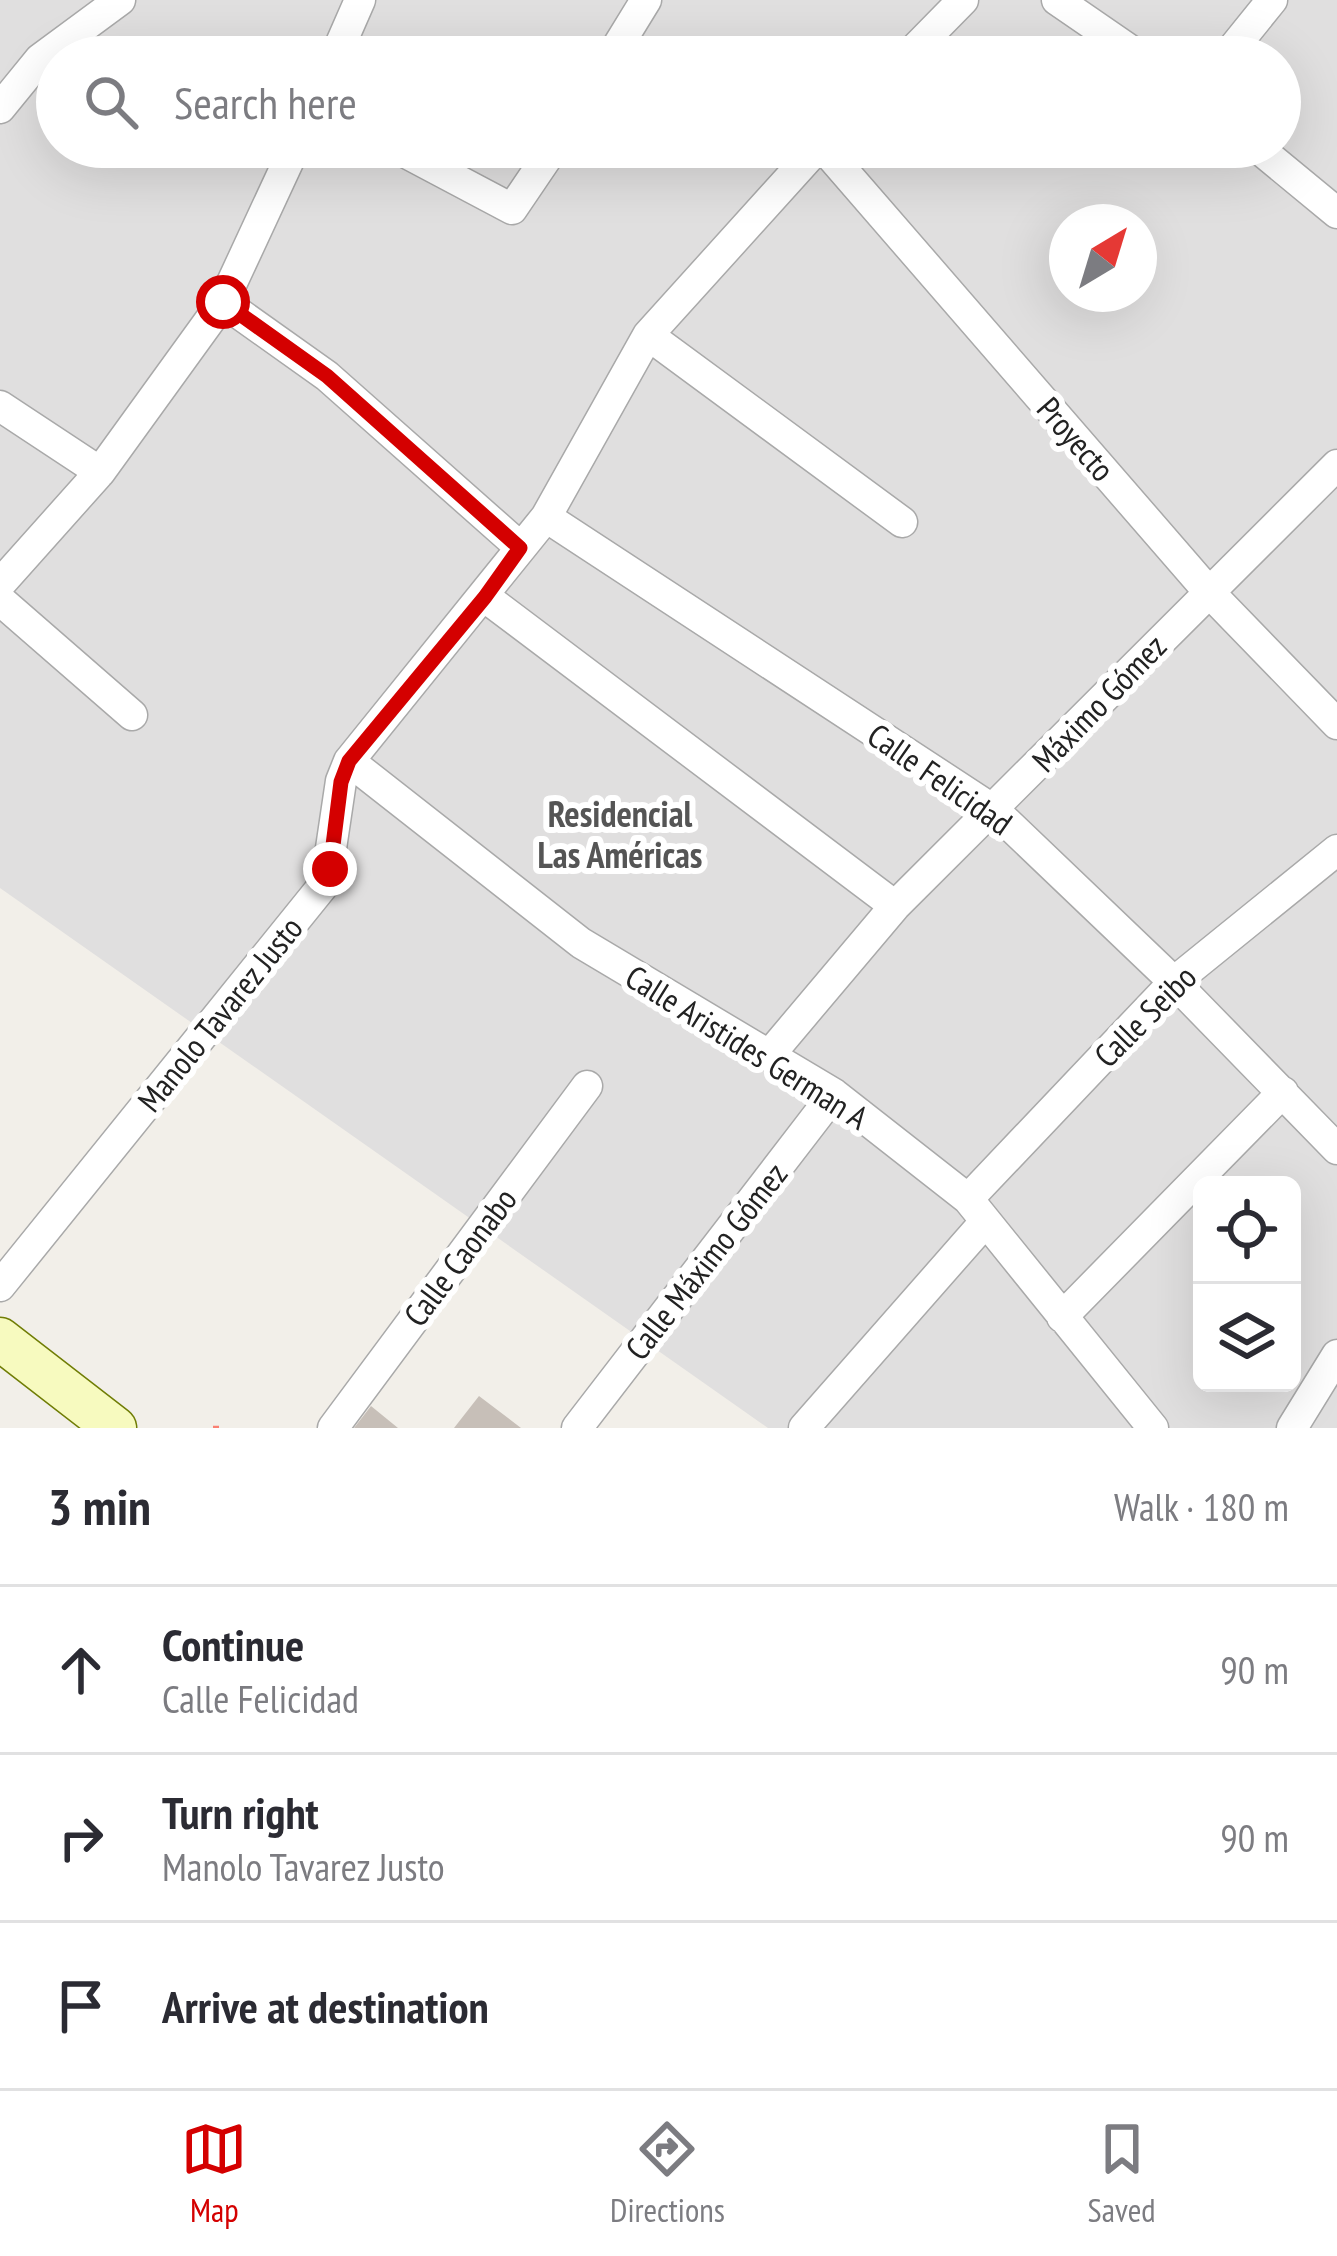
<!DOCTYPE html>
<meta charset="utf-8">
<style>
:root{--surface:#fff;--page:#f2f2f3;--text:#2b2b33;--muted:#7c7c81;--line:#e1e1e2;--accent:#d40000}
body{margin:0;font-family:"PT Sans Narrow",sans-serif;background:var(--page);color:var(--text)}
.controls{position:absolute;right:36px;bottom:36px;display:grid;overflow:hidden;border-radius:18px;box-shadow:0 12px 48px #0002}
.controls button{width:108px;height:108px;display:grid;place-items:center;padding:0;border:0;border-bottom:3px solid var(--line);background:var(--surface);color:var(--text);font:60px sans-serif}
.compass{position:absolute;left:1049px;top:204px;width:108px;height:108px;border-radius:50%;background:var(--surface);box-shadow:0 12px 48px #0002;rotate:38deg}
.stop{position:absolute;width:36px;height:36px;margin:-27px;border:9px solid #d40000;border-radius:50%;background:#fff}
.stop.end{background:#d40000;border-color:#fff;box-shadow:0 3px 12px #0008}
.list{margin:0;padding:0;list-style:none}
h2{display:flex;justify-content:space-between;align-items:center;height:156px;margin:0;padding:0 48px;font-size:51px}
h2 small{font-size:39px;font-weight:400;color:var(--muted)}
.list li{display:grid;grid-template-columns:78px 1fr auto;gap:36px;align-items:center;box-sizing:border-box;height:168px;padding:0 48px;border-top:3px solid var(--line)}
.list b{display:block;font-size:45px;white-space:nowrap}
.list p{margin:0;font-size:39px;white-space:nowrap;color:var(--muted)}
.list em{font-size:39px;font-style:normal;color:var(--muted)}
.icon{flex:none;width:66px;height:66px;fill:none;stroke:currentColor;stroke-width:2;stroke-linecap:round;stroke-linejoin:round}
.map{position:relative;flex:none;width:1337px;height:1428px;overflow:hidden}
.search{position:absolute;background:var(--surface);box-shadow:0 12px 48px #0002;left:36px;right:36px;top:36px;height:132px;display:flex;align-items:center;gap:30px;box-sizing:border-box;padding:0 42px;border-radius:66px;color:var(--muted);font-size:45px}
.sheet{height:660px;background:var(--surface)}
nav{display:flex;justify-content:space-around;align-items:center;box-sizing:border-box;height:168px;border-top:3px solid var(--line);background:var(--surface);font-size:33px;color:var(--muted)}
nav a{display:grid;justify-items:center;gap:6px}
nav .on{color:var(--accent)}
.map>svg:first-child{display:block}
.residential{fill:#e0dfdf;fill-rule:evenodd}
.building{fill:#c7bfb8}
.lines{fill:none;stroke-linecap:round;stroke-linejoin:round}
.street-casing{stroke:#a9a9a9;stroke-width:33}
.secondary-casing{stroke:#707d05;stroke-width:45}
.path{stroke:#fa8072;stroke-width:4.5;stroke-dasharray:6 6;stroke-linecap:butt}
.street{stroke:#fff;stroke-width:30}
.secondary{stroke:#f7fabf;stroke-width:42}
.route{stroke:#d40000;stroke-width:15}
.labels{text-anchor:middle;stroke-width:12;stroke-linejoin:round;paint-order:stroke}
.street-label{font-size:33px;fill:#222;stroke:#fff}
.neighbourhood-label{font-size:36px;font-weight:bold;fill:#555;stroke:#fff}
</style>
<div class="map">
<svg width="1337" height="1428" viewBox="0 0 1337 1428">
<rect width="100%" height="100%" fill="#f2efe9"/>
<path class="residential" d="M0 0H1337V1428H768L0 888ZM57 57H1280V147H57ZM1067 222H1139V294H1067ZM1202 1185H1292V1383H1202Z"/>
<path class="building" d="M479 1396 521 1428H454Z
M371 1406 398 1428H354Z"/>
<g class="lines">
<defs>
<path id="street" d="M1057 0 1140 57
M335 57 360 0
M611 57 646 0
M907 57 963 0
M1226 57 1272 0
M0 108 40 59 120 0
M395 147 512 209 554 147
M823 147 1208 591 1337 724
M1257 147 1337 213
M223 302 327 376 520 547
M648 335 902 522
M0 406 100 472
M546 517 995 811 1174 982 1337 1149
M0 584 100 472 223 302 295 147
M485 597 895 906
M0 600 132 715
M349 761 581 943 834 1094 968 1199 1153 1428
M771 1053 895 906 1337 465
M968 1199 1174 982 1337 850
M0 1286 326 882 341 781 349 761 546 517 648 335 818 147
M1062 1317 1283 1092
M333 1428 587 1086
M577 1428 834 1094
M804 1428 985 1222
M1292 1428 1337 1355"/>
<path id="secondary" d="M0 1339 115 1428"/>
</defs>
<use href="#street" class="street-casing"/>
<use href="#secondary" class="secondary-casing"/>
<path class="path" d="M213 1428H220"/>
<use href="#street" class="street"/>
<use href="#secondary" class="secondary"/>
</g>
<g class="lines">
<path class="route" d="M223 302 327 376 520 548 485 597 349 761 341 782 330 869"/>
</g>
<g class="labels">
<g class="street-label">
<text transform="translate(1076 439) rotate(49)" y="12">Proyecto</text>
<text transform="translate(1099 703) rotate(-46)" y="12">Máximo Gómez</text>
<text transform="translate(940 779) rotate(35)" y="12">Calle Felicidad</text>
<text transform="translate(220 1014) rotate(-51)" y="12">Manolo Tavarez Justo</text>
<text transform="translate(1145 1016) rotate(-45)" y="12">Calle Seibo</text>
<text transform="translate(747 1047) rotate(32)" y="12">Calle Aristides German A</text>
<text transform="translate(460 1257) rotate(-53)" y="12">Calle Caonabo</text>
<text transform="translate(706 1261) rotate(-52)" y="12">Calle Máximo Gómez</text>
</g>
<g class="neighbourhood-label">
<text x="620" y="827">Residencial<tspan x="620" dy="41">Las Américas</tspan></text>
</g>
</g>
</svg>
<div class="controls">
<button><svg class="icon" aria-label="locate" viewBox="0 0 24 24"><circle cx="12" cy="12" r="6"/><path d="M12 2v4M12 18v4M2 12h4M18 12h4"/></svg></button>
<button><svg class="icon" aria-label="layers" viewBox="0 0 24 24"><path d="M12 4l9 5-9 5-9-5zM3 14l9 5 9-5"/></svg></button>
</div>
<svg class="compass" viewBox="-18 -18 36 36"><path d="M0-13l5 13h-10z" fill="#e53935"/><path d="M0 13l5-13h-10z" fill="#7c7c81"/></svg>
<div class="stop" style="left:223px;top:302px"></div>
<div class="stop end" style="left:330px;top:869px"></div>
<div class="search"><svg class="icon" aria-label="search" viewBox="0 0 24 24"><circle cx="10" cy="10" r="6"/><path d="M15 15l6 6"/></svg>Search here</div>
</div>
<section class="sheet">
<h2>3 min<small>Walk · 180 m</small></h2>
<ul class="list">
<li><svg class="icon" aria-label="ahead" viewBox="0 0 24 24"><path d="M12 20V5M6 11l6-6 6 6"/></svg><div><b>Continue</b><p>Calle Felicidad</p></div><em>90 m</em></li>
<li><svg class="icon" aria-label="right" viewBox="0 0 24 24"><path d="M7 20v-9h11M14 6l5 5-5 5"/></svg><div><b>Turn right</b><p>Manolo Tavarez Justo</p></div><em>90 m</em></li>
<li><svg class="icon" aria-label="arrive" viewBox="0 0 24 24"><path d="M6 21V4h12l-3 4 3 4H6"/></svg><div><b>Arrive at destination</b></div></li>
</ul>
</section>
<nav>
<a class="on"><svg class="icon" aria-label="map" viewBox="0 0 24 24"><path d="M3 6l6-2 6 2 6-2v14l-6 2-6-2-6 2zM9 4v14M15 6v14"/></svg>Map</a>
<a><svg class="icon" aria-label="directions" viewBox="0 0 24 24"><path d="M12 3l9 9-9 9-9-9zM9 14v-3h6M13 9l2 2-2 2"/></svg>Directions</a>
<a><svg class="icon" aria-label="saved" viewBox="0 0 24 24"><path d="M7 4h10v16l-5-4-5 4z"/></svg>Saved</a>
</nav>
